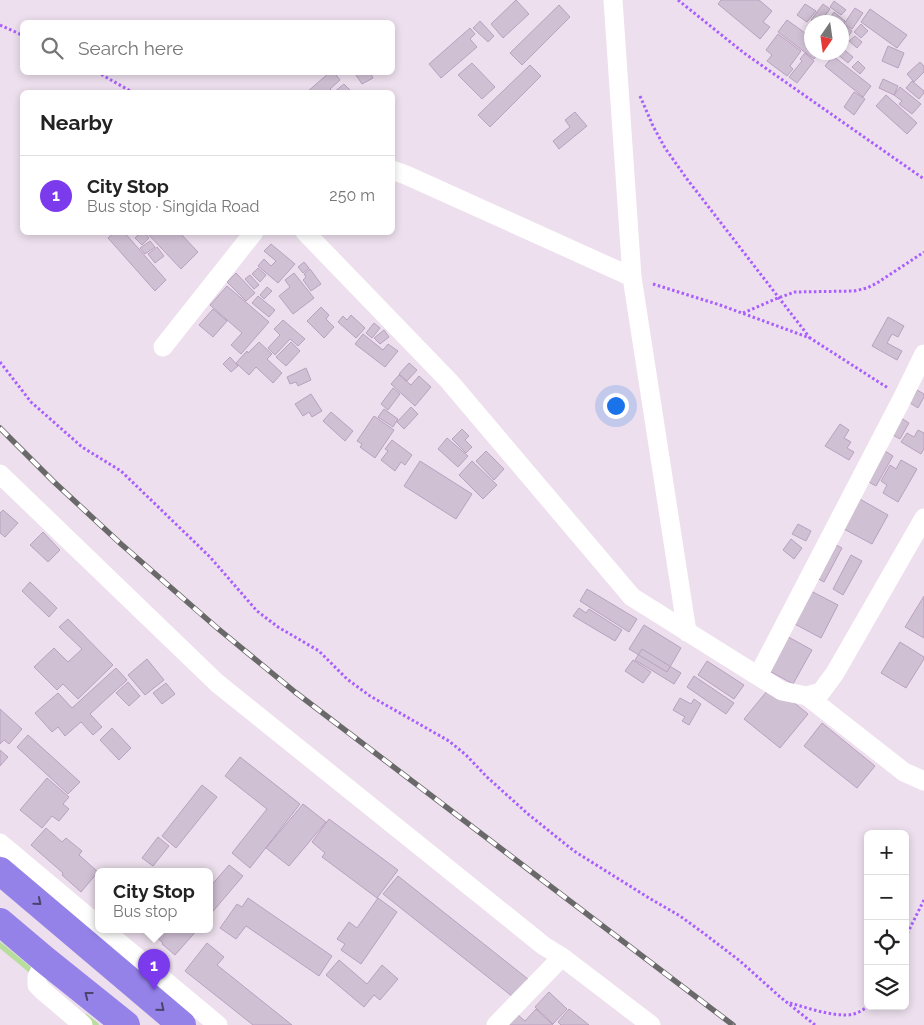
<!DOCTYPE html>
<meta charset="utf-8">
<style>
:root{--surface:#fff;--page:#f2f2f2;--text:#222;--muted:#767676;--line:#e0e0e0;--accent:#7c3aed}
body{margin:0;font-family:Raleway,sans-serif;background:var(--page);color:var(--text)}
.controls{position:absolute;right:15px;bottom:15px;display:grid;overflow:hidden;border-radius:8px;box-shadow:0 2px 8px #0003}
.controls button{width:45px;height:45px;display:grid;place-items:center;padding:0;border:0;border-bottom:1px solid var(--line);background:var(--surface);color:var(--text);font:25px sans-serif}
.compass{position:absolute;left:804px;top:15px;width:45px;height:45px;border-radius:50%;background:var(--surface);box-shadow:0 2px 8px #0003;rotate:193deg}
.you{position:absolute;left:615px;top:405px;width:18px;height:18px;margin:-12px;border:4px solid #fff;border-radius:50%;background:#1a73e8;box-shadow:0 0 0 8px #1a73e833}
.badge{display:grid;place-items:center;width:32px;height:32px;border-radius:50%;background:var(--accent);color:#fff;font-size:16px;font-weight:700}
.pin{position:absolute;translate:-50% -41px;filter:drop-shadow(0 1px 2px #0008)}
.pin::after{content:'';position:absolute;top:26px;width:18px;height:15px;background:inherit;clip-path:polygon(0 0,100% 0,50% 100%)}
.popup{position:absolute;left:95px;top:868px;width:118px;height:65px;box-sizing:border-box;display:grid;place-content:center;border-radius:8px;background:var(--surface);filter:drop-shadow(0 1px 4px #0005);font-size:16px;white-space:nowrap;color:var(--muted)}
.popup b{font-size:19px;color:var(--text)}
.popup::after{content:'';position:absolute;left:50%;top:100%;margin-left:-10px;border:10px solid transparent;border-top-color:var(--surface)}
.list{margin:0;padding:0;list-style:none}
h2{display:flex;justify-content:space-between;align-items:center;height:65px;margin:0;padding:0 20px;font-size:21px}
h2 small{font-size:16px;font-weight:400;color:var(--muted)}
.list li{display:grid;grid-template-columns:32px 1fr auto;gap:15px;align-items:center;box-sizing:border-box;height:80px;padding:0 20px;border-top:1px solid var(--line)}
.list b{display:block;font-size:19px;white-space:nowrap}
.list p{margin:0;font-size:16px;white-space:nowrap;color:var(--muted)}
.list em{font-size:16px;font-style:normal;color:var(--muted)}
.icon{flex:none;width:28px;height:28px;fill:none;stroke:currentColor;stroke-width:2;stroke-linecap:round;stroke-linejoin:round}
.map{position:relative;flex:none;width:924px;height:1025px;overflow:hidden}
.search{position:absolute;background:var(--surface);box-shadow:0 2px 8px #0003;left:20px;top:20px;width:375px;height:55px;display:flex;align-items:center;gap:12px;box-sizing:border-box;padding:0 18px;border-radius:8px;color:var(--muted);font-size:19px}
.panel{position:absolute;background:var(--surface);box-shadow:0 2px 8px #0003;left:20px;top:90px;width:375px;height:145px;border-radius:8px}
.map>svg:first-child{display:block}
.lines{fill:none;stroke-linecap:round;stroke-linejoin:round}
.stream{stroke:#b8de9d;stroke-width:5.5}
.building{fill:#d0c0d4;stroke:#b9a1bf}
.path{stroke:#a95fff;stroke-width:3;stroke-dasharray:2.5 2.5;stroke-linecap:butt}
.minor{stroke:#fff;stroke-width:19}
.highway{stroke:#9482e9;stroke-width:28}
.rail-casing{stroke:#696969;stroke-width:5.5}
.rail{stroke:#fff;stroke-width:4;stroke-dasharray:11;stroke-linecap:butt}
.oneway{stroke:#4b446d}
</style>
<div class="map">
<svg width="924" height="1025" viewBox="0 0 924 1025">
<rect width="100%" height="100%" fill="#eddfed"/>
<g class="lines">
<path class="stream" d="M0 945 35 974
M86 1017 96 1025"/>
</g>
<path class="building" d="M516 0 529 14 503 38 491 24Z
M721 0H759L772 11 763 22 770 27 760 39 718 4Z
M834 1 846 10 841 15 830 7Z
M805 4 816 11 807 22 797 15Z
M823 4 830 9 820 22H814L811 20Z
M559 5 570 17 522 65 510 53Z
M855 8 863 13 852 29 844 24Z
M870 9 907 35 897 48 861 22Z
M834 12 845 21 842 26V22H827Z
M787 20 812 38V52H819L814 59 778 32Z
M480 21 494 36 488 42 473 28Z
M861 24 868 31 861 38 854 32Z
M844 25 852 31 842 45V29Z
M470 28 475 34 470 39 477 47 441 78 429 64Z
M778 34 801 51 790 66 793 69 787 76 767 61 772 55 766 50Z
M855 36 862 42 857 48 849 41Z
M888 46 904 53 898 68 882 61Z
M842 48 853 57 848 63 836 53 842 52Z
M805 53 814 61 797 83 789 77 802 61 800 59Z
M833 56 871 86 863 97 825 66Z
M858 61 865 68 860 74 852 67Z
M920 62 924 66V72L914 82 907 74Z
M472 63 495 87 482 99 458 75Z
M530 65 541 76 490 127 478 115Z
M330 72H334L340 80 330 89 333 92H307Z
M354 72H370L373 78 362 84Z
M883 79 898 86 894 95 879 88Z
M912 81 924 91V93L919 99 906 88Z
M344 84 352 92H334Z
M900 87 921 104 912 114 899 104 902 101 894 95Z
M854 92 865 99 854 115 844 107Z
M886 95 917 123 907 134 876 106Z
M575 112 587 126 559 149 553 141 570 127 565 120Z
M115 232H124L166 280 155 291 108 238Z
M141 232H144L149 238 142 245 135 238Z
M146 232H179L198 252 181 269Z
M150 241 155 247 145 254 140 248Z
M271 244 295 264 278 283 258 266 264 259 271 266 276 261 264 251Z
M157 247 164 256 155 263 148 254Z
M304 262 309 268 303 273 298 267Z
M258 268 266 275 260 282 252 274Z
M310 269 321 284 311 291 303 280 306 277 304 274Z
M236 273 255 293 246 301 227 282Z
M294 273 314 298 293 314 279 296 290 287 285 280Z
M250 275 259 285 254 289 245 279Z
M227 286 269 322 241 354 231 345 242 333 210 305Z
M267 287 272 291 264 299 260 295Z
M258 296 275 310 269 317 252 303Z
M321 307 329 315 326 319 334 327 324 338 307 321Z
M213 309 227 321 213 337 199 325Z
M351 315 365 328 356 338 338 322 343 316 347 320Z
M888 317 904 326 898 337 892 334 887 343 902 351 897 360 872 346Z
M283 320 305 339 298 346 290 339 275 355 268 348 280 335 274 329Z
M374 323 380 328 372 338 366 333Z
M384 330 389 337 380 344 374 338Z
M363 334 383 350 388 344 398 351 385 367 355 344Z
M259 342 272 354 267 359 282 373 273 383 256 367 249 375 236 363 247 351 248 353Z
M291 342 300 351 286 366 276 357Z
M230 357 238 366 231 372 223 364Z
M409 363 417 370 407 381 399 374Z
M306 368 311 380 298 386 296 382 290 384 287 377Z
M399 375 411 385 419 376 431 387 415 406 391 384Z
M393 388 400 394 388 410 381 404Z
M917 390 924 394V397L918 408 910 403Z
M311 394 322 411 312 417 309 412 303 416 295 404Z
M411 407 418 414 404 429 397 422Z
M384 409 398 419 393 427 378 417Z
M331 412 353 431 345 441 323 421Z
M374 416 394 430 375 458 360 447 362 444 357 441Z
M901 418 909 423 900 439 891 434Z
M840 424 849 430 844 438 851 442 847 448 854 452 849 460 825 446Z
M462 429 469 436 465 440 472 447 466 453 452 439Z
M918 430 924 433V449L921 454 901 442 907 433 914 437Z
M447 438 468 456 458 467 438 449Z
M392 440 412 455 405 465 401 462 395 471 381 460 388 451 385 449Z
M486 451 504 469 494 480 476 461Z
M885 451 893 456 876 486 867 481Z
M901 460 917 469 898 502 883 493 887 485 881 481 890 465 896 469Z
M420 461 472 494 456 519 404 486Z
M472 461 497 485 483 499 459 475Z
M858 498 888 515 872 544 842 528Z
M3 510 18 523 5 537 0 533V513Z
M798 524 811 531 806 541 792 534Z
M43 532 60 550 48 562 30 545Z
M791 539 802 548 794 559 783 550Z
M834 544 842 548 824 582 815 577Z
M851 555 862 561 843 595 833 589Z
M30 582 57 608 49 617 22 591Z
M587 589 637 619 629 632 580 601Z
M809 590 838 605 821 638 791 622Z
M924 596V638L905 627Z
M579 608 586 613 589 609 622 630 615 641 573 616Z
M68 619 113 665 78 699 63 684 57 690 34 667 54 648 68 662 82 649 59 627Z
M644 625 681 648 667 672 629 649Z
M783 634 812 650 793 684 764 668Z
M900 642 924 657V659L906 688 881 673Z
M642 649 681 673 674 684 635 660Z
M147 659 164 680 145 695 128 675Z
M633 660 651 672 643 683 625 671Z
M707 661 744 685 734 699 698 675Z
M116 668 127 680 90 714 102 727 93 735 81 722 65 736 58 727 52 732 35 713 58 693 72 708Z
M694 676 734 703 726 714 687 687Z
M128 682 140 696 129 706 116 693Z
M166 683 175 694 162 704 153 693Z
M772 685 808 714 780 748 744 719Z
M680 698 691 704 694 699 701 704 689 725 682 721 685 717 673 710Z
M0 709 22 729 9 744 4 740 0 744Z
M822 723 875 766 857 788 804 746Z
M112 728 131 748 119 760 100 740Z
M28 735 80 782 68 794 17 747Z
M0 750 8 757 0 766Z
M240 757 300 804 250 868 232 853 267 809 225 776Z
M47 778 69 797 63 804 69 809 59 821 52 816 42 828 20 810Z
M202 785 217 797 176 848 162 836Z
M303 804 326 822 289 866 266 848Z
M329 819 398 870 377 898 322 857 325 853 312 842Z
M46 828 62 842 66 838 82 851 79 855 98 872 81 892 62 875 63 873 31 845Z
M158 837 169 846 153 866 142 858Z
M229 865 243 876 209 916V888Z
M398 876 528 979 513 997 383 894Z
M248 898 332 956 319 976 246 926 236 939 220 928 237 904 242 907Z
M378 898 397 912 361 964 341 950 345 944 337 939 349 922 357 928Z
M161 929H198L175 955 162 944 163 943 155 936Z
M207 943 224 957 217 965 292 1025H253L185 971Z
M339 960 367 984 382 965 398 979 380 1000 374 995 364 1007 326 975Z
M549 992 567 1009 553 1024 535 1007Z
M536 1009 553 1025H509L518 1015 525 1021Z
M569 1009 589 1025H561L558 1022Z"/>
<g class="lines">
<path class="path" d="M678 0 744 53 924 179
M0 25 22 35
M97 72 132 92
M640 96 653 126 665 148 687 179 810 338
M653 284 720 305 810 338 888 388
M743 313 778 298 795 292 854 291 867 288 877 283 924 252
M0 362 31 402 82 447 121 471 210 557 257 611 278 627 319 651 347 679 370 696 449 741 466 755 487 777 528 814 574 851 649 898 680 916 702 932 740 961 779 996 815 1025
M905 938 924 900
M790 1003C808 1008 827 1015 846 1015 855 1015 862 1011 868 1006"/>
<path class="minor" d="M613 0 632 277 687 632
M392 170 406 175 632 277
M305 232 449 381 632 597 782 691 807 696 821 692 835 673 924 518
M163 347 254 232
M0 474 217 683 544 946 562 957 651 1025
M758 676 903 397 924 354
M807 696 904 772 924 781
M0 843 99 926
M103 929 218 1025
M45 960 37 977V985L43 991 83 1025
M496 1025 562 957"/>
<path class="highway" d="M0 871 182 1025
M0 922 45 960 126 1025"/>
<defs>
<path id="rail" d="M0 428 53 481 121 544 216 627 295 692 733 1025"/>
</defs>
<use href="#rail" class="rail-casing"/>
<use href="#rail" class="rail"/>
</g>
<defs><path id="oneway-chevron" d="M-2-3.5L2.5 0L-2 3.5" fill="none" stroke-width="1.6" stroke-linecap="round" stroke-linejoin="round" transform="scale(1.25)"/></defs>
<g class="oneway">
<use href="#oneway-chevron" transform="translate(38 902) rotate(40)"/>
<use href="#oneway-chevron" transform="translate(88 995) rotate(-142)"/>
<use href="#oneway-chevron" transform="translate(161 1008) rotate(40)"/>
</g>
</svg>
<div class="controls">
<button>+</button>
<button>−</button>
<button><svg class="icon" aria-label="locate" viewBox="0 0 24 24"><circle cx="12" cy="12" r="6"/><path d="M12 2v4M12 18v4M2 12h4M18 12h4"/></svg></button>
<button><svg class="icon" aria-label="layers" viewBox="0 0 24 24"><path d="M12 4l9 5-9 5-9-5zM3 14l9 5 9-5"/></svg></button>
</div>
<svg class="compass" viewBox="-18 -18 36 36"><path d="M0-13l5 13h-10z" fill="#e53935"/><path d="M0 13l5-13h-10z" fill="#767676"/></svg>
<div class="you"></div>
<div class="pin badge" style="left:154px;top:990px">1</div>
<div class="popup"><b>City Stop</b>Bus stop</div>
<div class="search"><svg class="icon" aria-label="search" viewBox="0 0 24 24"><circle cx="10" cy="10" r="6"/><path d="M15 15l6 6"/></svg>Search here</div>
<section class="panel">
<h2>Nearby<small></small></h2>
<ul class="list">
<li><span class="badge">1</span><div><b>City Stop</b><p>Bus stop · Singida Road</p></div><em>250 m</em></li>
</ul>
</section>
</div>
